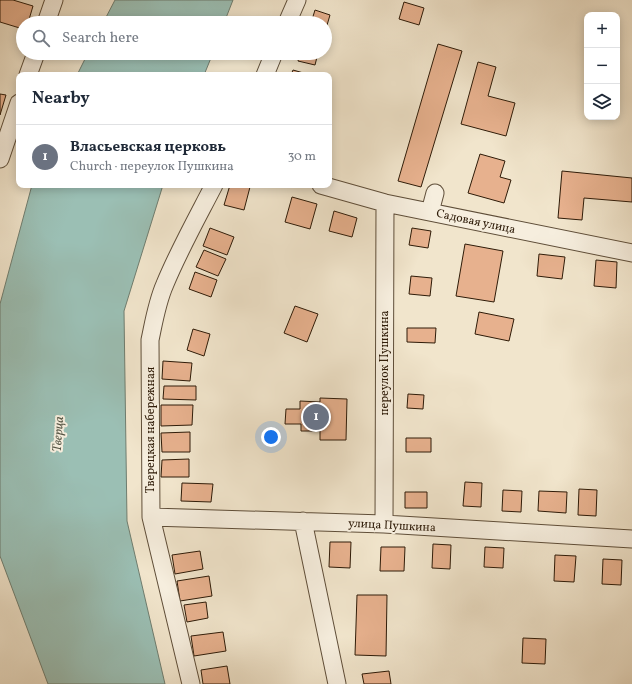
<!DOCTYPE html>
<meta charset="utf-8">
<style>
:root{--surface:#fff;--page:#f2f2f3;--text:#1f2937;--muted:#747a83;--line:#e0e1e3;--accent:#8f2418}
body{margin:0;font-family:Vollkorn,serif;background:var(--page);color:var(--text)}
.controls{position:absolute;right:12px;top:12px;display:grid;overflow:hidden;border-radius:8px;box-shadow:0 2px 10px #0003}
.controls button{width:36px;height:36px;display:grid;place-items:center;padding:0;border:0;border-bottom:1px solid var(--line);background:var(--surface);color:var(--text);font:20px sans-serif}
.you{position:absolute;left:271px;top:437px;width:14px;height:14px;margin:-10px;border:3px solid #fff;border-radius:50%;background:#1a73e8;box-shadow:0 0 0 6px #1a73e833}
.badge{display:grid;place-items:center;width:26px;height:26px;border-radius:50%;background:var(--accent);color:#fff;font-size:13px;font-weight:700}
.pin{position:absolute;translate:-50% -50%;border:2px solid #fff;box-shadow:0 1px 4px #0006}
.list{margin:0;padding:0;list-style:none}
h2{display:flex;justify-content:space-between;align-items:center;height:52px;margin:0;padding:0 16px;font-size:17px}
h2 small{font-size:13px;font-weight:400;color:var(--muted)}
.list li{display:grid;grid-template-columns:26px 1fr auto;gap:12px;align-items:center;box-sizing:border-box;height:64px;padding:0 16px;border-top:1px solid var(--line)}
.list b{display:block;font-size:15px;white-space:nowrap}
.list p{margin:0;font-size:13px;white-space:nowrap;color:var(--muted)}
.list em{font-size:13px;font-style:normal;color:var(--muted)}
.icon{flex:none;width:22px;height:22px;fill:none;stroke:currentColor;stroke-width:2;stroke-linecap:round;stroke-linejoin:round}
.map{position:relative;flex:none;width:632px;height:684px;overflow:hidden}
.search{position:absolute;background:var(--surface);box-shadow:0 2px 10px #0003;left:16px;top:16px;width:316px;height:44px;display:flex;align-items:center;gap:10px;box-sizing:border-box;padding:0 14px;border-radius:22px;color:var(--muted);font-size:15px}
.panel{position:absolute;background:var(--surface);box-shadow:0 2px 10px #0003;left:16px;top:72px;width:316px;height:116px;border-radius:8px}
.map>svg:first-child{display:block}
.water{fill:#9bbfb4;stroke:#6f7d6f}
.building{fill:#e7b18e;stroke:#2e1b08}
.lines{fill:none;stroke-linecap:round;stroke-linejoin:round}
.minor-casing{stroke:#5f4e39;stroke-width:19}
.minor{stroke:#f6eede;stroke-width:17}
.labels{text-anchor:middle;stroke-width:4;stroke-linejoin:round;paint-order:stroke}
.street-label{font-size:12px;fill:#2e1b08;stroke:#f6eede}
.water-label{font-size:13px;font-style:italic;fill:#545444;stroke:#f6eede}
</style>
<div class="map">
<svg width="632" height="684" viewBox="0 0 632 684">
<rect width="100%" height="100%" fill="#f1e5cc"/>
<filter id="stains"><feTurbulence type="fractalNoise" baseFrequency=".005" numOctaves="4"/><feColorMatrix values="0 0 0 0 .2 0 0 0 0 .09 0 0 0 0 .02 0 0 0 .5 -.17"/></filter>
<radialGradient id="worn" r=".72"><stop offset=".6" stop-color="#630" stop-opacity="0"/><stop offset="1" stop-color="#630" stop-opacity=".3"/></radialGradient>
<path class="water" d="M115 0H233L224 23H103Z
M88 53H213L204 75H77Z
M32 185H163L124 311 127 521 165 684H48L0 556V304Z"/>
<path class="building" d="M0 0H13L33 6 28 23H23V29L0 22Z
M404 2 424 8 419 25 399 19Z
M315 10 330 15 325 32V23H311Z
M438 44 462 51 421 187 398 181Z
M300 53H318L315 65 298 61Z
M478 62 496 67 488 96 515 103 506 136 461 124Z
M293 70 307 74V75H291Z
M0 94 6 95 0 115Z
M480 154 505 161 500 177 511 180 504 203 468 193Z
M562 171 632 178V202L584 198 582 220 558 218Z
M230 185H244L250 187 244 210 224 205Z
M292 197 317 204 310 229 285 222Z
M334 211 357 218 352 237 329 231Z
M210 228 234 237 227 255 203 246Z
M412 228 431 231 428 248 409 245Z
M465 244 503 251 494 302 456 296Z
M204 250 226 259 218 276 196 267Z
M539 254 565 257 562 279 537 276Z
M596 260 617 262 616 288 594 286Z
M195 272 217 280 211 297 189 289Z
M411 276 432 278 430 296 409 294Z
M295 306 318 314 307 342 284 333Z
M479 312 514 319 509 341 475 334Z
M407 328H436L435 343 407 342Z
M193 329 210 334 204 356 187 350Z
M163 361 192 363 190 381 162 379Z
M164 386H196V400L163 399Z
M408 394 424 395 423 409 407 408Z
M320 398 347 399 346 440H320V431H301V424H285L286 409H300V401L320 402Z
M161 405H193L192 425 161 426Z
M190 432V452H162L161 433Z
M406 438H431V452H406Z
M189 459V477H161L162 460Z
M465 482 482 483 481 507 463 506Z
M182 483 213 484 211 502 181 501Z
M579 489 597 490 596 516 578 515Z
M503 490 522 491 521 512 502 511Z
M539 491 567 492 566 513 538 511Z
M405 492H427V508H405Z
M330 542H351L350 568 329 567Z
M433 544 451 545 450 569 432 568Z
M381 547H405L404 571H380Z
M485 547 504 548 503 568 484 567Z
M200 551 203 569 175 574 172 555Z
M555 555 576 556 574 582 554 581Z
M603 559 622 560 621 585 602 584Z
M209 576 212 596 180 601 177 581Z
M357 595H387L386 656 355 655Z
M206 602 208 618 187 622 184 605Z
M223 632 226 651 194 656 191 636Z
M523 638 546 639 545 664 522 663Z
M227 666 230 684H203L201 670Z
M389 671 391 684H364L362 674Z"/>
<g class="lines">
<defs>
<path id="minor" d="M46 23 54 0
M287 23 297 0
M28 75 36 53
M265 75 274 53
M0 159 19 103
M321 185 385 203 632 253
M430 212 435 193
M151 517 384 524 632 539
M303 521 337 684
M384 524 385 203
M191 684 151 517 150 340C154 321 157 302 165 284 179 250 197 218 214 185"/>
</defs>
<use href="#minor" class="minor-casing"/>
<use href="#minor" class="minor"/>
</g>
<g class="labels">
<g class="street-label">
<text transform="translate(476 221) rotate(12)" y="4">Садовая улица</text>
<text transform="translate(384 363) rotate(-90)" y="4">переулок Пушкина</text>
<text transform="translate(150 430) rotate(-90)" y="4">Тверецкая набережная</text>
<text transform="translate(392 525) rotate(3)" y="4">улица Пушкина</text>
</g>
<g class="water-label">
<text transform="translate(57 434) rotate(-86)" y="5">Тверца</text>
</g>
</g>
<rect width="100%" height="100%" filter="url(#stains)"/>
<rect width="100%" height="100%" fill="url(#worn)"/>
</svg>
<div class="controls">
<button>+</button>
<button>−</button>
<button><svg class="icon" aria-label="layers" viewBox="0 0 24 24"><path d="M12 4l9 5-9 5-9-5zM3 14l9 5 9-5"/></svg></button>
</div>
<div class="you"></div>
<div class="pin badge" style="left:316px;top:417px;background:#6b7280">1</div>
<div class="search"><svg class="icon" aria-label="search" viewBox="0 0 24 24"><circle cx="10" cy="10" r="6"/><path d="M15 15l6 6"/></svg>Search here</div>
<section class="panel">
<h2>Nearby<small></small></h2>
<ul class="list">
<li><span class="badge" style="background:#6b7280">1</span><div><b>Власьевская церковь</b><p>Church · переулок Пушкина</p></div><em>30 m</em></li>
</ul>
</section>
</div>
